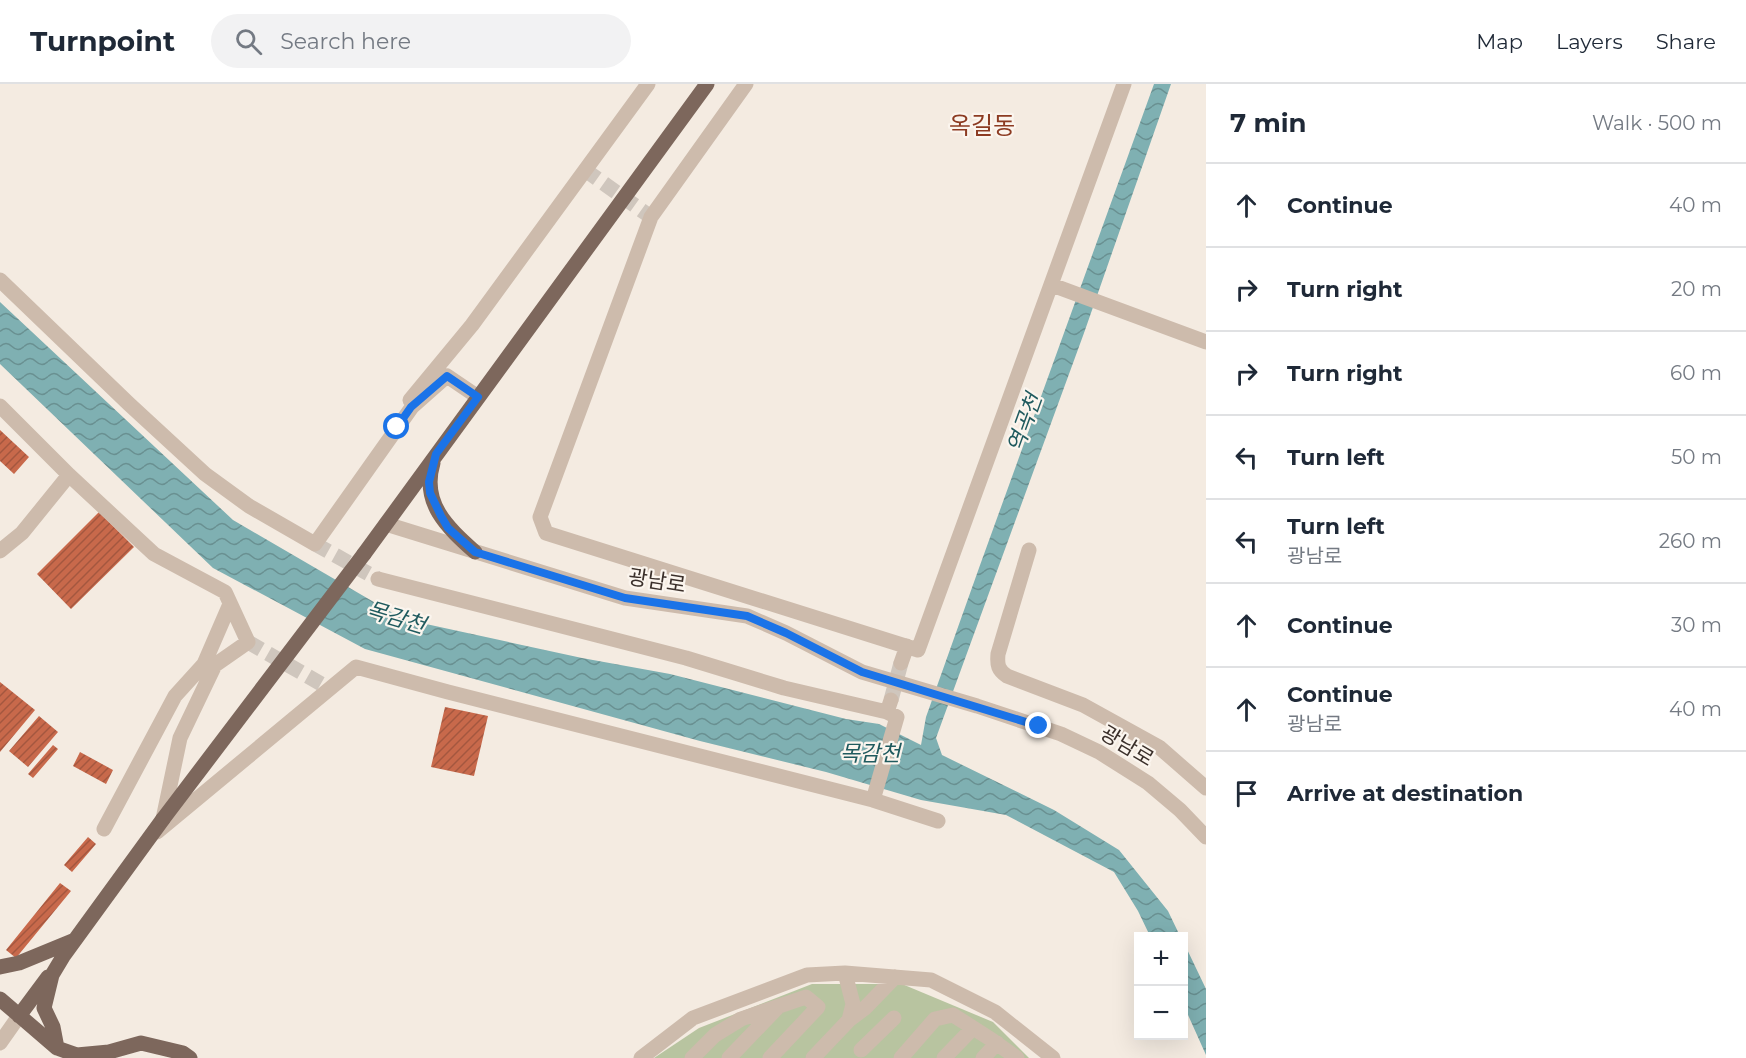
<!DOCTYPE html>
<meta charset="utf-8">
<style>
:root{--surface:#fff;--page:#f2f2f3;--text:#1f2937;--muted:#747a83;--line:#e0e1e3}
body{margin:0;font-family:Montserrat,"Noto Sans KR",sans-serif;background:var(--page);color:var(--text)}
.controls{position:absolute;right:18px;bottom:18px;display:grid;overflow:hidden;border-radius:0px;box-shadow:0 6px 24px #0002}
.controls button{width:54px;height:54px;display:grid;place-items:center;padding:0;border:0;border-bottom:2px solid var(--line);background:var(--surface);color:var(--text);font:30px sans-serif}
.stop{position:absolute;width:18px;height:18px;margin:-14px;border:4px solid #1a73e8;border-radius:50%;background:#fff}
.stop.end{background:#1a73e8;border-color:#fff;box-shadow:0 2px 6px #0008}
.list{margin:0;padding:0;list-style:none}
h2{display:flex;justify-content:space-between;align-items:center;height:78px;margin:0;padding:0 24px;font-size:26px}
h2 small{font-size:20px;font-weight:400;color:var(--muted)}
.list li{display:grid;grid-template-columns:39px 1fr auto;gap:18px;align-items:center;box-sizing:border-box;height:84px;padding:0 24px;border-top:2px solid var(--line)}
.list b{display:block;font-size:22px;white-space:nowrap}
.list p{margin:0;font-size:20px;white-space:nowrap;color:var(--muted)}
.list em{font-size:20px;font-style:normal;color:var(--muted)}
.icon{flex:none;width:33px;height:33px;fill:none;stroke:currentColor;stroke-width:2;stroke-linecap:round;stroke-linejoin:round}
.map{position:relative;flex:none;width:1206px;height:974px;overflow:hidden}
header{display:flex;align-items:center;gap:36px;box-sizing:border-box;height:84px;padding:0 30px;background:var(--surface);border-bottom:2px solid var(--line)}
header strong{font-size:28px}
nav{display:flex;gap:33px;margin-inline-start:auto;font-size:21px}
.search{width:420px;height:54px;background:var(--page);display:flex;align-items:center;gap:15px;box-sizing:border-box;padding:0 21px;border-radius:33px;color:var(--muted);font-size:22px}
main{display:flex}
aside{flex:1;background:var(--surface)}
.map>svg:first-child{display:block}
.grass{fill:#b8c4a0}
.water{fill:url(#water-waves)}
.building{fill:url(#building-hatch)}
.lines{fill:none;stroke-linecap:round;stroke-linejoin:round}
.minor-tunnel{stroke:#cfc6bd;stroke-width:15;stroke-dasharray:15 8;stroke-linecap:butt}
.minor{stroke:#cdbbac;stroke-width:15}
.major{stroke:#7d675c;stroke-width:15}
.major-bridge{stroke:#7d675c;stroke-width:15}
.route{stroke:#1a73e8;stroke-width:8}
.labels{text-anchor:middle;stroke-width:4.5;stroke-linejoin:round;paint-order:stroke}
.street-label{font-size:21px;fill:#3b302b;stroke:#fbf5ee}
.water-label{font-size:22px;font-style:italic;fill:#1f5a5e;stroke:#fbf5ee}
.quarter-label{font-size:24px;fill:#8c3b22;stroke:#fbf5ee}
</style>
<header>
<strong>Turnpoint</strong>
<div class="search"><svg class="icon" aria-label="search" viewBox="0 0 24 24"><circle cx="10" cy="10" r="6"/><path d="M15 15l6 6"/></svg>Search here</div>
<nav><a>Map</a><a>Layers</a><a>Share</a></nav>
</header>
<main>
<div class="map">
<svg width="1206" height="974" viewBox="0 0 1206 974">
<defs>
<pattern id="water-waves" width="16" height="10" patternUnits="userSpaceOnUse" patternTransform="scale(1.5)"><rect width="16" height="10" fill="#7fb0b2"/><path d="M0 5q4-4 8 0t8 0" fill="none" stroke="#699091"/></pattern>
<pattern id="building-hatch" width="6" height="6" patternUnits="userSpaceOnUse" patternTransform="scale(1.5)"><rect width="6" height="6" fill="#c8694b"/><path d="M-1 1l2-2M0 6l6-6M5 7l2-2" fill="none" stroke="#a4573f"/></pattern>
</defs>
<rect width="100%" height="100%" fill="#f4ebe1"/>
<path class="grass" d="M812 900H902L993 938 1029 974H654L699 944Z"/>
<path class="water" d="M1154 0H1171L1084 249 936 654 942 671 1054 726 1119 766 1168 827 1180 852H1150L1138 827 1114 788 1006 731 921 716 826 688 700 657 365 565 213 484 0 280V218L233 436 403 535 582 574 670 590 846 635 879 640 921 661 926 633 979 484Z
M1184 859 1206 905V971L1184 922Z"/>
<path class="building" d="M0 346 29 373 14 390 0 377Z
M99 428 134 463 71 525 37 490Z
M0 598 35 626 0 668Z
M445 623 488 632 474 692 431 683Z
M39 632 58 648 28 683 9 667Z
M53 661 58 665 33 694 28 690Z
M80 668 113 686 106 700 73 682Z
M88 753 96 760 72 788 64 781Z
M60 799 71 807 16 874 6 866Z"/>
<g class="lines">
<path class="minor-tunnel" d="M585 86 651 133
M315 460 378 495
M248 558 330 605
M891 616 901 579"/>
<path class="minor" d="M746 0 651 133 540 433 546 449 918 566 1124 0
M0 196 129 320 205 390 249 422 315 460 412 323 447 292 478 313
M1052 201 1206 258
M410 316 472 241 648 0
M0 322 69 391 154 470 225 508 248 558 215 581 180 654 163 735
M386 440 625 514 747 532 786 549 862 588 977 622 1061 650 1099 668 1148 699 1180 726 1206 753
M1029 466 998 570C997 581 998 586 1007 592L1083 621 1159 663 1206 704
M0 467 22 449 69 391
M378 495 686 574 784 604 887 628
M901 579 907 562
M206 589 204 580 230 520
M873 716 897 633 887 628 891 616
M104 745 175 612 204 580
M157 748 356 583 448 608 873 716 938 737
M845 889 853 920 849 936 865 924 895 893
M0 959 19 932
M861 966 894 934
M641 974 693 934 807 891 845 889 931 896 995 928 1053 974
M692 974 715 951 741 935 806 913 818 923 770 974
M729 974 777 924
M813 974 849 936
M901 974 935 935 953 931 992 956 1017 974
M944 974 973 944
M983 974 997 959"/>
<path class="major" d="M433 379C421 419 447 443 475 468
M364 470 707 0
M0 883 19 879 75 856
M0 915 57 964 77 971 109 968 141 959 183 969 190 974
M19 932 48 893
M57 964 53 943 44 924 52 891 64 871 163 735"/>
<path class="major-bridge" d="M163 735 364 470"/>
</g>
<g class="lines">
<path class="route" d="M397 343 411 323 447 292 478 313 436 370 429 398 430 409 441 432 448 444 475 468 625 514 747 532 786 549 862 588 1039 642"/>
</g>
<g class="labels">
<g class="street-label">
<text transform="translate(657 497) rotate(9)" y="7">광남로</text>
<text transform="translate(1127 662) rotate(31)" y="7">광남로</text>
</g>
<g class="water-label">
<text transform="translate(1024 339) rotate(-70)" y="8">역곡천</text>
<text transform="translate(396 533) rotate(17)" y="8">목감천</text>
<text x="870" y="677">목감천</text>
</g>
<g class="quarter-label">
<text x="982" y="50">옥길동</text>
</g>
</g>
</svg>
<div class="controls">
<button>+</button>
<button>−</button>
</div>
<div class="stop" style="left:397px;top:343px"></div>
<div class="stop end" style="left:1039px;top:642px"></div>
</div>
<aside>
<h2>7 min<small>Walk · 500 m</small></h2>
<ul class="list">
<li><svg class="icon" aria-label="ahead" viewBox="0 0 24 24"><path d="M12 20V5M6 11l6-6 6 6"/></svg><div><b>Continue</b></div><em>40 m</em></li>
<li><svg class="icon" aria-label="right" viewBox="0 0 24 24"><path d="M7 20v-9h11M14 6l5 5-5 5"/></svg><div><b>Turn right</b></div><em>20 m</em></li>
<li><svg class="icon" aria-label="right" viewBox="0 0 24 24"><path d="M7 20v-9h11M14 6l5 5-5 5"/></svg><div><b>Turn right</b></div><em>60 m</em></li>
<li><svg class="icon" aria-label="left" viewBox="0 0 24 24"><path d="M17 20v-9H6M10 6l-5 5 5 5"/></svg><div><b>Turn left</b></div><em>50 m</em></li>
<li><svg class="icon" aria-label="left" viewBox="0 0 24 24"><path d="M17 20v-9H6M10 6l-5 5 5 5"/></svg><div><b>Turn left</b><p>광남로</p></div><em>260 m</em></li>
<li><svg class="icon" aria-label="ahead" viewBox="0 0 24 24"><path d="M12 20V5M6 11l6-6 6 6"/></svg><div><b>Continue</b></div><em>30 m</em></li>
<li><svg class="icon" aria-label="ahead" viewBox="0 0 24 24"><path d="M12 20V5M6 11l6-6 6 6"/></svg><div><b>Continue</b><p>광남로</p></div><em>40 m</em></li>
<li><svg class="icon" aria-label="arrive" viewBox="0 0 24 24"><path d="M6 21V4h12l-3 4 3 4H6"/></svg><div><b>Arrive at destination</b></div></li>
</ul>
</aside>
</main>
